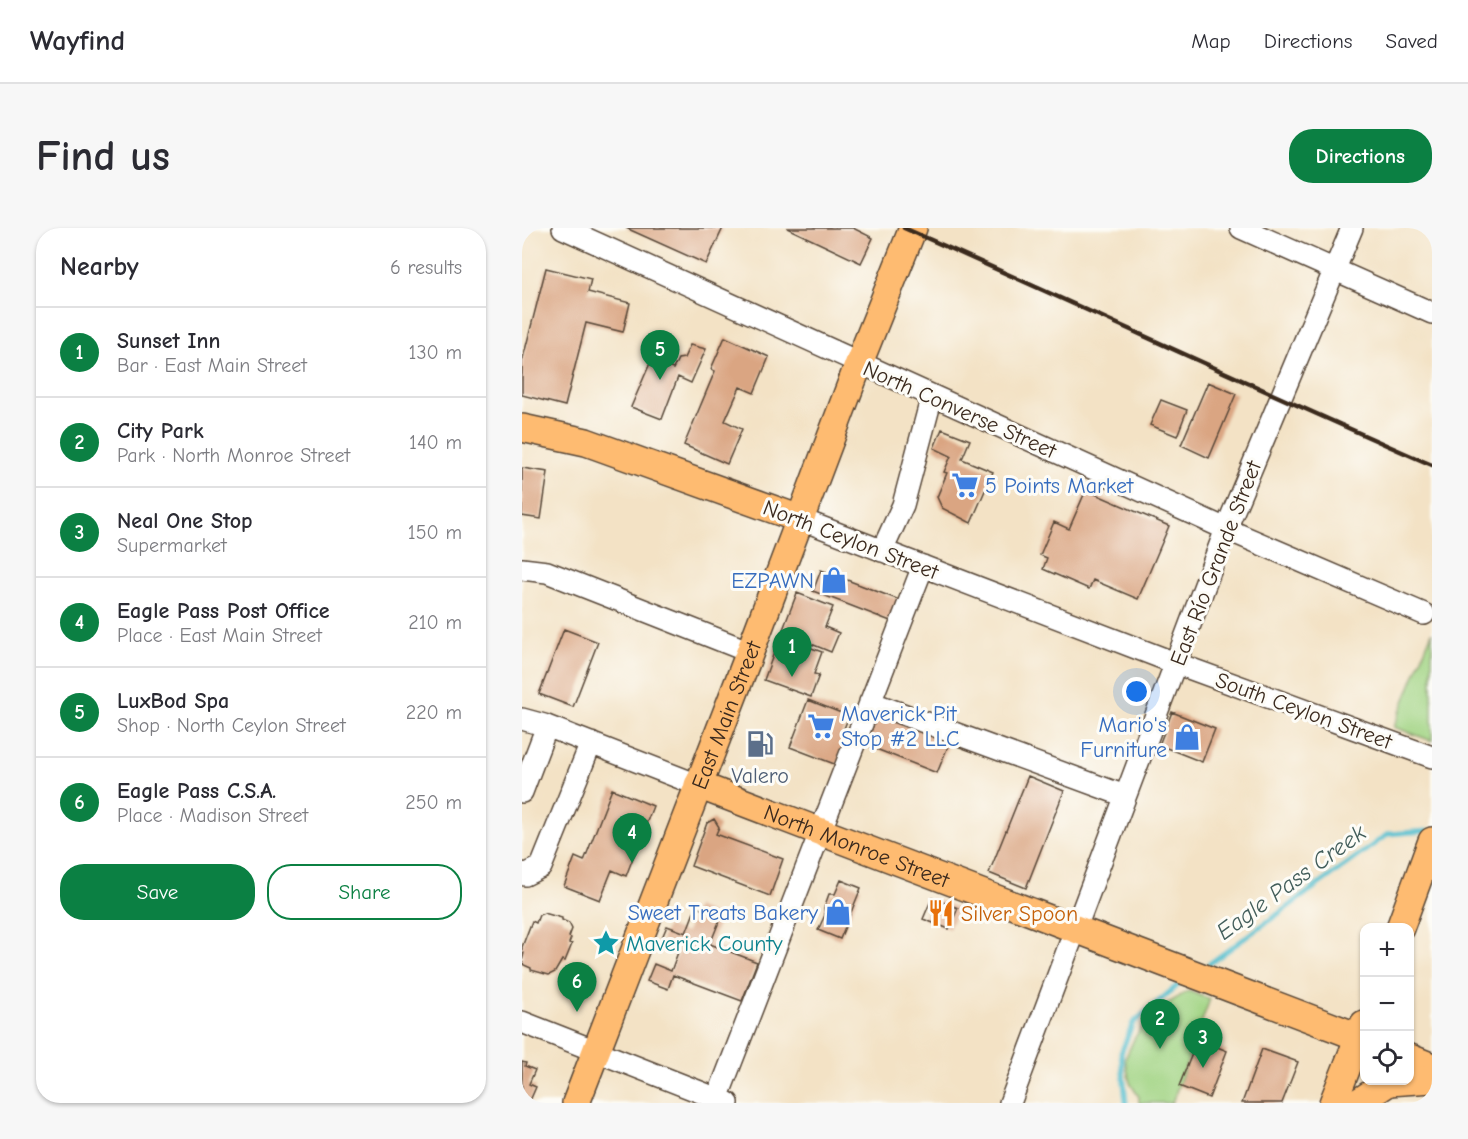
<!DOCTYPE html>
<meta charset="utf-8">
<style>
:root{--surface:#fff;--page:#f7f7f7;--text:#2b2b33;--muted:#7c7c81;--line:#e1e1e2;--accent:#0b8043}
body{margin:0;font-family:"Comic Neue",sans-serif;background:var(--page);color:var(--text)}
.controls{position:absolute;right:18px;bottom:18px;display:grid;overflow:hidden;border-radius:12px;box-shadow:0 2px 4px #0004}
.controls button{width:54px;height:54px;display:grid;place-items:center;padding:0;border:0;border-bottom:2px solid var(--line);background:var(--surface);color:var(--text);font:30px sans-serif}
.you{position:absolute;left:615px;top:464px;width:21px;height:21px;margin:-15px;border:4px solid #fff;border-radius:50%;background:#1a73e8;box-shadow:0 0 0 9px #1a73e833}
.badge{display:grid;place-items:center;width:39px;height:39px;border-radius:50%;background:var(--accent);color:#fff;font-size:20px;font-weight:700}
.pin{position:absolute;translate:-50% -50px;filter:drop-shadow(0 2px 3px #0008)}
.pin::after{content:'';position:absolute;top:32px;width:21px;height:18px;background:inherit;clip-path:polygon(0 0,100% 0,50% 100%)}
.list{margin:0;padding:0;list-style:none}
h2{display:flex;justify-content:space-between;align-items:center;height:78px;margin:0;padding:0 24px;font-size:26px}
h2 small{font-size:20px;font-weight:400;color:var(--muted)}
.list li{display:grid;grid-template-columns:39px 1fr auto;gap:18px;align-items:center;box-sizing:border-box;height:90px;padding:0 24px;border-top:2px solid var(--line)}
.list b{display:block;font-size:22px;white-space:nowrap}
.list p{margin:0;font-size:20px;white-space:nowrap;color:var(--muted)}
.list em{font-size:20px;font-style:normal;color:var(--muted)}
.actions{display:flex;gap:12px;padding:18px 24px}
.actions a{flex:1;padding:14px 0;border:2px solid var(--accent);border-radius:24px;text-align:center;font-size:21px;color:var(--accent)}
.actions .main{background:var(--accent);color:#fff}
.icon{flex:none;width:33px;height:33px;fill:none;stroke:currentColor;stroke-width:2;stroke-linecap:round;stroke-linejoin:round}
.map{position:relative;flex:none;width:910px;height:875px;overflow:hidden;border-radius:24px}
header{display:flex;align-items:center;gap:36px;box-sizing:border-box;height:84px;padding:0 30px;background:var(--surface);border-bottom:2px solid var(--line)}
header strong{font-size:28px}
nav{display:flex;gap:33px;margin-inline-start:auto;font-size:21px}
.intro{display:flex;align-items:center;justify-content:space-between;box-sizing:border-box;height:144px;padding:0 36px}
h1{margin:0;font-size:42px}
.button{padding:15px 27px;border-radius:24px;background:var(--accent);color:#fff;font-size:21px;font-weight:700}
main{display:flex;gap:36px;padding:0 36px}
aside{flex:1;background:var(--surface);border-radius:24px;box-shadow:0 2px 4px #0004}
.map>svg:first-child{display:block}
.green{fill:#a2d484;stroke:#6e7f51;stroke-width:1.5}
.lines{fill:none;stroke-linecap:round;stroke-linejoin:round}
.stream{stroke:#52becd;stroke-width:5}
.building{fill:#daa582}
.minor-casing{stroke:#574637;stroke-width:24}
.major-casing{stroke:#574637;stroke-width:30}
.minor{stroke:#fff;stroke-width:21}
.major{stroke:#febb71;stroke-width:27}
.rail{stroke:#3b2a1e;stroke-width:4.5}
.labels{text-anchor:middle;stroke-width:6;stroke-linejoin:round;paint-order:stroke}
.street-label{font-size:22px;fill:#3b2a1e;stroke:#fdfcf7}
.shop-label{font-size:22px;fill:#366cbe;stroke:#fdfcf7;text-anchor:end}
.service-label{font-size:22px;fill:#4e5e75;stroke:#fdfcf7}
.food-label{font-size:22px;fill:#c56008;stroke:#fdfcf7;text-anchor:start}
.culture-label{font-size:22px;fill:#0d838f;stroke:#fdfcf7;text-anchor:start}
.water-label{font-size:24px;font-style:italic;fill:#435e5b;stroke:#fdfcf7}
</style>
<header>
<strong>Wayfind</strong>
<nav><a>Map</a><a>Directions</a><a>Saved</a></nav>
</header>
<div class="intro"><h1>Find us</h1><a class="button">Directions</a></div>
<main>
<aside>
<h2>Nearby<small>6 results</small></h2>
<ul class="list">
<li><span class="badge">1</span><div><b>Sunset Inn</b><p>Bar · East Main Street</p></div><em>130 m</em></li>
<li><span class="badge">2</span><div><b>City Park</b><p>Park · North Monroe Street</p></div><em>140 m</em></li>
<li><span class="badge">3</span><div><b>Neal One Stop</b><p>Supermarket</p></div><em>150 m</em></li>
<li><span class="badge">4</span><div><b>Eagle Pass Post Office</b><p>Place · East Main Street</p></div><em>210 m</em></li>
<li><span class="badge">5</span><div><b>LuxBod Spa</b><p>Shop · North Ceylon Street</p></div><em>220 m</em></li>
<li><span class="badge">6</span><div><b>Eagle Pass C.S.A.</b><p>Place · Madison Street</p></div><em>250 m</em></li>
</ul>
<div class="actions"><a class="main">Save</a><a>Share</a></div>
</aside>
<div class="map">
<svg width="910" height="875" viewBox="0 0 910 875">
<rect width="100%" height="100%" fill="#fdfcf7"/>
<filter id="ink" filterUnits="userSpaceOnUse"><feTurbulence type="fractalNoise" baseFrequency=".0167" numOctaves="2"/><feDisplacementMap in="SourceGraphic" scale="12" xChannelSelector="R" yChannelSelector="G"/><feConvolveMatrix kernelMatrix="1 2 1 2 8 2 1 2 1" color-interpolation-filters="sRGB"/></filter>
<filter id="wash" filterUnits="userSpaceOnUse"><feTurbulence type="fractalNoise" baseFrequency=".008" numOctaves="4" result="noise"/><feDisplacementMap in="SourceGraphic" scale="24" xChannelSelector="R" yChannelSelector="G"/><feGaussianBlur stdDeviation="1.35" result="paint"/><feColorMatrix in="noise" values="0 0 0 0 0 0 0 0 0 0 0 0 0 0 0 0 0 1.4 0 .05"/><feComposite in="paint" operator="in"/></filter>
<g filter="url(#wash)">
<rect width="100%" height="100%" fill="#f3e2c5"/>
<path class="green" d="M910 404V513L872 499Z
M666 763 688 771 650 875H617V869L608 855 603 831 612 811 628 786Z"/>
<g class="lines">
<path class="stream" d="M687 736 866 606 905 603
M604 875 599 825 611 795 656 757"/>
</g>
<g id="blocks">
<path class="building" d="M104 0H201L184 36Z
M265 0H331L351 10 339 35Z
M24 40 69 51 66 64 108 75 101 104 64 95 43 178 0 167V134Z
M203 109 247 129 232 165 218 159 203 193 220 201 205 236 162 217 193 143 189 141Z
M168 117 184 121 169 155 156 149 140 191 109 179 129 133 151 141 156 131 162 130Z
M686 154 714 166 687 230 659 217Z
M639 172 665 182 655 208 628 197Z
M420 201 448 212 440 231 471 244 449 295 420 280 415 269 425 245 422 244 429 228 412 220Z
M0 240 26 244 19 291 0 288Z
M564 262 647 298 616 371 571 352 567 361 521 341 525 330 518 327 532 294 547 301Z
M299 342 380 373 371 394 291 363Z
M275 365 311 379 303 399 317 405 309 424 260 404Z
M42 401 76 414 51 479 17 466Z
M258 408 300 424 292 446 297 447 289 469 242 452Z
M286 472 327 488 319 508 326 510 315 537 268 519Z
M650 484 693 501 680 534 637 517Z
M362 485 429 511 415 545 344 517 354 490Z
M506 548 542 563 504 660 467 645Z
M90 561 131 578 104 648 90 642 78 672 42 658 53 629 62 633Z
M192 591 197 599 194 606 261 631 248 668 169 638 185 595Z
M319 652 339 660 318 711 296 702 303 687 302 680 307 666H313Z
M410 670 436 680 427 701 401 691Z
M174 679 199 689 188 716 235 734 220 773 151 747 146 761 125 753 132 736 149 743 158 719 139 712 145 698 164 705Z
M22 685 40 690V692L47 695 50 701 47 709 49 710 47 715 50 716 43 733 40 732 33 744 27 747 9 742V740L2 737 0 733 2 725 0 724V719L10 693 14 695 17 687Z
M676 811 705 823 687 870 657 858Z
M740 821 776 834 760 875H720Z
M0 834 4 835 3 838 13 842 7 856 14 859 7 875 0 874Z"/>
</g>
</g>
<g filter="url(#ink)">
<use href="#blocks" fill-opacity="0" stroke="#574637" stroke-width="1.5"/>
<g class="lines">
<defs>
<path id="minor" d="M41 0 704 301 902 386
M719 0 910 85
M278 291 653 435 910 529
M360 323 381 277 410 168
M0 341 25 344 228 424
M348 474 603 568
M0 491 22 497 176 557
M0 564 25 498
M0 645 3 647 19 639 69 515
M0 794 206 875
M195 871 401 338
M488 875 704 301 830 0"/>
<g id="major">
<path d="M0 200 64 214 278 291"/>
<path id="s1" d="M176 557 842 811"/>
<path d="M878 700 910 613"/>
<path d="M888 830 910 839"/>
<path id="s2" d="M54 875 228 424 337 135 391 0"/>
<path d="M811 875 842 796"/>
<path d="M835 875 867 854 910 851"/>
</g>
</defs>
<use href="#minor" class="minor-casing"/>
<use href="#major" class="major-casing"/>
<use href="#minor" class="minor"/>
<use href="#major" class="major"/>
<path class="rail" d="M382 0C559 78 733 160 910 237"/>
</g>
</g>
<defs>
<symbol id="supermarket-bare" viewBox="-9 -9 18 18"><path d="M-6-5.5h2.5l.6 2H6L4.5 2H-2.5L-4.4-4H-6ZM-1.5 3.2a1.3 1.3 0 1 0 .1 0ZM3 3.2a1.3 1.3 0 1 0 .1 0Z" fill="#3f7fe0" stroke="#fdfcf7" stroke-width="2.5" paint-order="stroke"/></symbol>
<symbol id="shop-bare" viewBox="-9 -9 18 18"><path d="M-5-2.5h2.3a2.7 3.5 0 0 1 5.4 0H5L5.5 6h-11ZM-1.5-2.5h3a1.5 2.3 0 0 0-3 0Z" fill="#3f7fe0" stroke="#fdfcf7" stroke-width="2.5" paint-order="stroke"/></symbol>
<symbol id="fuel-bare" viewBox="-9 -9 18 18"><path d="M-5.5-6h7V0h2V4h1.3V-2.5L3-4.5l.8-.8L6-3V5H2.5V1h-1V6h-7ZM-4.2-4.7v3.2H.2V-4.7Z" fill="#5c6f8a" stroke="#fdfcf7" stroke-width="2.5" paint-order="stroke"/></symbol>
<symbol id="restaurant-bare" viewBox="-9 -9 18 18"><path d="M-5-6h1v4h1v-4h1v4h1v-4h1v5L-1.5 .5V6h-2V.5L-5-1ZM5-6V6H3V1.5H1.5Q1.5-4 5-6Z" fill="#e8710a" stroke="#fdfcf7" stroke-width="2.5" paint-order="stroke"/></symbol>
<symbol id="sight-bare" viewBox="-9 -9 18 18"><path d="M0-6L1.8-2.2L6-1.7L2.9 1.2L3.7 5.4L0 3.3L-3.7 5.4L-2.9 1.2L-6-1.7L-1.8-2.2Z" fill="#0f9aa8" stroke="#fdfcf7" stroke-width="2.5" paint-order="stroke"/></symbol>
</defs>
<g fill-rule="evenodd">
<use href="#supermarket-bare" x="424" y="238" width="38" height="38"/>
<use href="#shop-bare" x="293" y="333" width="38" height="38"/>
<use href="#supermarket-bare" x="280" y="479" width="38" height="38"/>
<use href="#shop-bare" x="646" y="490" width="38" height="38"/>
<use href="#fuel-bare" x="219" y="497" width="38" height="38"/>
<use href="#shop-bare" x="297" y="665" width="38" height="38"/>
<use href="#restaurant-bare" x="400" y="666" width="38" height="38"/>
<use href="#sight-bare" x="65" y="696" width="38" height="38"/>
</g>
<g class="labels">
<g class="street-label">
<text transform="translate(438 181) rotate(24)" y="8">North Converse Street</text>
<text transform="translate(329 311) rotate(21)" y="8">North Ceylon Street</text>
<text transform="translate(693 335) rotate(-69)" y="8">East Río Grande Street</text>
<text transform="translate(782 482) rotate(20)" y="8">South Ceylon Street</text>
<text dy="8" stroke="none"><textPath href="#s2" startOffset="416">East Main Street</textPath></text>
<text dy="8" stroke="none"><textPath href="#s1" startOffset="170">North Monroe Street</textPath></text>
</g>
<g class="shop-label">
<text x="463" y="265" text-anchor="start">5 Points Market</text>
<text x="292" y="360">EZPAWN</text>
<text x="319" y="493" text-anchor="start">Maverick Pit<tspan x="319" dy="25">Stop #2 LLC</tspan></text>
<text x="645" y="504">Mario's<tspan x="645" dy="25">Furniture</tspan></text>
<text x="296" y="692">Sweet Treats Bakery</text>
</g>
<g class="service-label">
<text x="238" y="555">Valero</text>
</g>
<g class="food-label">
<text x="439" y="693">Silver Spoon</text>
</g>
<g class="culture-label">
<text x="104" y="723">Maverick County</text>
</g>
<g class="water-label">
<text transform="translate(769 654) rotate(-36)" y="8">Eagle Pass Creek</text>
</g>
</g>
</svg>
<div class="controls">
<button>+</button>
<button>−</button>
<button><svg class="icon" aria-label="locate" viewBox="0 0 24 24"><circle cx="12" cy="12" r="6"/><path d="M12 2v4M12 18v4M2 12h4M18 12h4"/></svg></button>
</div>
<div class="you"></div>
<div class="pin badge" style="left:270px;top:449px">1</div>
<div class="pin badge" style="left:638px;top:821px">2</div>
<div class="pin badge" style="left:681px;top:840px">3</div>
<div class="pin badge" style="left:110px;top:635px">4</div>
<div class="pin badge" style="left:138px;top:152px">5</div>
<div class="pin badge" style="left:55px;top:784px">6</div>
</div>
</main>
